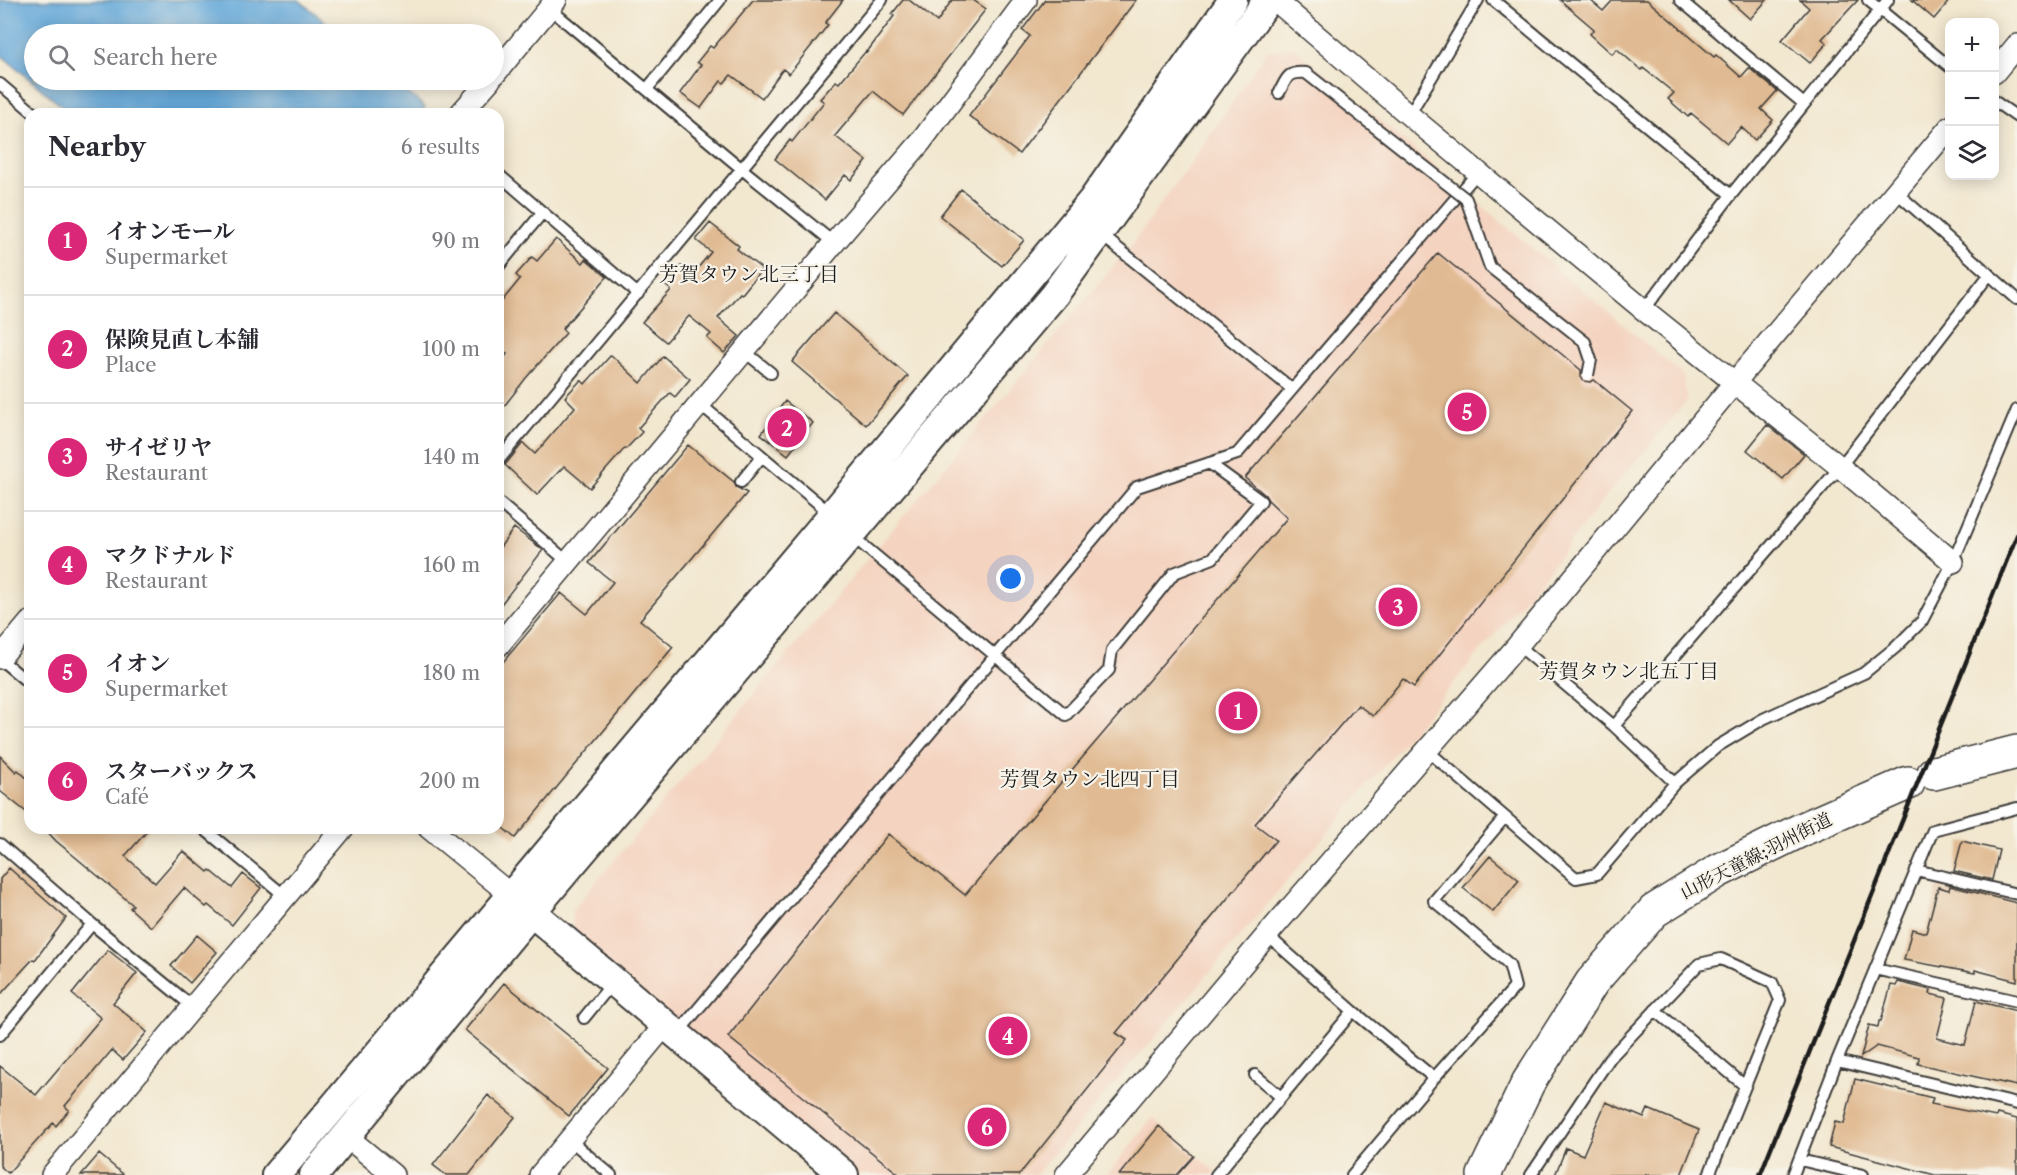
<!DOCTYPE html>
<meta charset="utf-8">
<style>
:root{--surface:#fff;--page:#f2f2f3;--text:#2b2b33;--muted:#7c7c81;--line:#e1e1e2;--accent:#db2777}
body{margin:0;font-family:"Libre Caslon Text","Noto Serif JP",serif;background:var(--page);color:var(--text)}
.controls{position:absolute;right:18px;top:18px;display:grid;overflow:hidden;border-radius:12px;box-shadow:0 3px 15px #0003}
.controls button{width:54px;height:54px;display:grid;place-items:center;padding:0;border:0;border-bottom:2px solid var(--line);background:var(--surface);color:var(--text);font:30px sans-serif}
.you{position:absolute;left:1011px;top:579px;width:21px;height:21px;margin:-15px;border:4px solid #fff;border-radius:50%;background:#1a73e8;box-shadow:0 0 0 9px #1a73e833}
.badge{display:grid;place-items:center;width:39px;height:39px;border-radius:50%;background:var(--accent);color:#fff;font-size:20px;font-weight:700}
.pin{position:absolute;translate:-50% -50%;border:3px solid #fff;box-shadow:0 2px 6px #0006}
.list{margin:0;padding:0;list-style:none}
h2{display:flex;justify-content:space-between;align-items:center;height:78px;margin:0;padding:0 24px;font-size:26px}
h2 small{font-size:20px;font-weight:400;color:var(--muted)}
.list li{display:grid;grid-template-columns:39px 1fr auto;gap:18px;align-items:center;box-sizing:border-box;height:108px;padding:0 24px;border-top:2px solid var(--line)}
.list b{display:block;font-size:22px;white-space:nowrap}
.list p{margin:0;font-size:20px;white-space:nowrap;color:var(--muted)}
.list em{font-size:20px;font-style:normal;color:var(--muted)}
.icon{flex:none;width:33px;height:33px;fill:none;stroke:currentColor;stroke-width:2;stroke-linecap:round;stroke-linejoin:round}
.map{position:relative;flex:none;width:2017px;height:1175px;overflow:hidden}
.search{position:absolute;background:var(--surface);box-shadow:0 3px 15px #0003;left:24px;top:24px;width:480px;height:66px;display:flex;align-items:center;gap:15px;box-sizing:border-box;padding:0 21px;border-radius:33px;color:var(--muted);font-size:22px}
.panel{position:absolute;background:var(--surface);box-shadow:0 3px 15px #0003;left:24px;top:108px;width:480px;height:726px;border-radius:18px}
.map>svg:first-child{display:block}
.built{fill:#f4d3c0}
.water{fill:#65a8d9;stroke:#40627a;stroke-width:1.5}
.building{fill:#e0ba92}
.lines{fill:none;stroke-linecap:round;stroke-linejoin:round}
.lane-casing{stroke:#3c3a37;stroke-width:14}
.street-casing{stroke:#3c3a37;stroke-width:24}
.secondary-casing{stroke:#3c3a37;stroke-width:32}
.primary-casing{stroke:#3c3a37;stroke-width:36}
.lane{stroke:#fff;stroke-width:10}
.street{stroke:#fff;stroke-width:21}
.secondary{stroke:#fff;stroke-width:28}
.primary{stroke:#fff;stroke-width:33}
.rail{stroke:#1c1c1c;stroke-width:4.5}
.lane-bridge-casing{stroke:#3c3a37;stroke-width:14;stroke-linecap:butt}
.lane-bridge{stroke:#fff;stroke-width:10}
.labels{text-anchor:middle;stroke-width:4.5;stroke-linejoin:round;paint-order:stroke}
.street-label{font-size:18px;fill:#1c1c1c;stroke:#f7f3e8}
.neighbourhood-label{font-size:20px;fill:#1c1c1c;stroke:#f7f3e8}
</style>
<div class="map">
<svg width="2017" height="1175" viewBox="0 0 2017 1175">
<rect width="100%" height="100%" fill="#f7f3e8"/>
<filter id="ink" filterUnits="userSpaceOnUse"><feTurbulence type="fractalNoise" baseFrequency=".0167" numOctaves="2"/><feDisplacementMap in="SourceGraphic" scale="12" xChannelSelector="R" yChannelSelector="G"/><feConvolveMatrix kernelMatrix="1 2 1 2 8 2 1 2 1" color-interpolation-filters="sRGB"/></filter>
<filter id="wash" filterUnits="userSpaceOnUse"><feTurbulence type="fractalNoise" baseFrequency=".008" numOctaves="4" result="noise"/><feDisplacementMap in="SourceGraphic" scale="24" xChannelSelector="R" yChannelSelector="G"/><feGaussianBlur stdDeviation="1.35" result="paint"/><feColorMatrix in="noise" values="0 0 0 0 0 0 0 0 0 0 0 0 0 0 0 0 0 1.4 0 .05"/><feComposite in="paint" operator="in"/></filter>
<g filter="url(#wash)">
<rect width="100%" height="100%" fill="#f2e7cf"/>
<path class="built" d="M1293 47 1683 375 1687 401 1601 502 1549 570 1162 1029 1035 1175H856L574 937 571 912 1130 247 1194 158 1267 51Z
M1152 1118 1216 1172 1213 1175H1107Z"/>
<path class="water" d="M0 0H299L340 34H34V80H393L425 107 419 114H71L0 54Z"/>
<g id="blocks">
<path class="building" d="M753 0H843L825 23 828 25 789 74 783 69 762 98 731 75 724 83 721 81 701 108 680 93 701 65 697 62 710 46 713 48Z
M903 0H909L937 22 952 0H973L986 9 903 115 873 91 835 136 867 161 851 180 845 175 825 200 775 159 790 140 792 142 824 102 820 99 836 81 839 83 866 51 867 52 894 16 892 14Z
M1045 0H1136L1019 154 969 116 1030 36 1022 30Z
M1560 0H1590L1603 11 1613 0H1647L1714 57 1716 55 1741 77 1749 68 1777 91 1761 109 1773 120 1755 140 1741 127 1727 143 1691 113 1688 117 1668 99 1674 93 1643 68 1641 70 1617 49 1612 54 1590 34 1594 29Z
M1729 0H1767L1750 19Z
M1800 0H1858L1822 39 1827 43 1810 63 1782 40 1809 8Z
M1912 0H1950L1934 19Z
M961 189 1024 240 1002 266 940 216Z
M710 223 739 246 737 249 762 269 742 294 740 293 718 318 739 336 724 353 707 338 711 334 689 316 666 342 642 322 671 290 665 285 681 266 692 275 711 252 696 240Z
M556 239 583 263 586 259 607 277 562 329 566 333 526 378 498 414V367L507 354 498 347V306L520 279 516 275 532 257 537 261Z
M1438 253 1581 370V377L1584 381 1590 382 1594 380 1632 411 1414 687 1403 679 1373 716 1358 705 1255 824 1276 840 1116 1033 1127 1040 1019 1175H900L728 1037 888 834 965 895 1287 518 1268 500 1265 495 1245 478Z
M834 313 908 376 866 425 792 362Z
M611 355 641 383 663 356 690 379 675 397 670 393 638 428 642 432 626 449 625 448 590 488 564 466 537 495 505 465 523 443 535 454 575 407 565 397 581 380 585 384Z
M785 401 813 423 788 455 761 434Z
M1767 425 1804 454 1783 479 1747 450Z
M688 445 734 482 736 487 747 493 640 620 673 647 515 838 498 824V668L561 593 587 614 613 582 589 563Z
M514 528 543 550 498 608V550Z
M0 756 16 772 18 770 30 781V815L0 791Z
M44 828H150L125 856 155 883 183 851 208 872 210 870 232 888 243 874 261 888 232 925 208 905 206 907 184 888 151 927 130 908 133 905 56 841Z
M1962 841 1999 850 1992 880 1954 871Z
M1490 856 1519 880 1493 912 1463 888Z
M9 868 66 918 35 960 33 959 0 995V879Z
M1950 886 2017 903V981L1975 970V973L1904 960 1912 929 1926 933 1938 887 1949 890Z
M197 935 217 952 190 983 171 966Z
M108 950 137 973 113 1003 147 1032 123 1060 112 1050 65 1106 69 1110 56 1126 53 1123 8 1173 0 1166V1066L36 1095 101 1018 72 994Z
M1898 982 1931 990 1930 994 1947 998 1937 1038 1965 1045 1976 1001 2017 1011V1086L1918 1064 1919 1057 1877 1046 1861 1057 1869 1025 1878 1027 1879 1021H1881L1891 985 1896 986Z
M504 983 608 1068 569 1116 465 1030Z
M1855 1079 1933 1098 1931 1104 1996 1117 1997 1114 2017 1119V1175H1935L1829 1147 1835 1122 1844 1124Z
M488 1095 515 1117 469 1175H446L433 1165Z
M1606 1102 1644 1118 1648 1109 1699 1130 1681 1175H1555L1566 1148 1583 1155Z
M1159 1126 1194 1156 1177 1175H1119Z
M99 1154 124 1175H81Z"/>
</g>
</g>
<g filter="url(#ink)">
<use href="#blocks" fill-opacity="0" stroke="#3c3a37" stroke-width="1.5"/>
<g class="lines">
<defs>
<path id="lane" d="M1493 0 1731 195
M1680 0 1804 104
M1868 0 1950 67
M549 8 742 169 834 243
M0 84 35 114
M647 89 720 0
M1279 93C1287 78 1287 71 1306 73L1405 151
M1994 101 2017 117
M1409 115 1478 0
M498 174 638 294
M1896 192 2017 299
M1099 233 1292 389
M498 267 542 213
M1644 310 1731 195 1888 0
M744 351 771 373
M700 404 831 514
M498 461 882 0
M741 482 762 456
M498 502 568 562
M851 535 1066 715 1109 670 1112 650 1174 573 1213 558 1261 501 1209 463
M1518 645 1614 726 1675 783
M0 659 30 684
M1614 726 1840 467 1989 275
M1428 751 1576 878 1597 874 1675 783 1718 746 1763 719 1864 673 1896 647 1922 621 1953 562 2017 410
M203 828 285 896
M0 844 92 924 193 1007
M1916 870 2017 894
M1267 935 1353 1011 1434 1078
M1875 969 2017 1001
M1655 1010 1745 1086
M584 1018 614 981
M677 1034 1137 487 1237 454 1478 172
M0 1035 92 924
M1837 1061 2017 1104
M1255 1075 1281 1097
M570 1140 611 1175
M1800 1160 1863 1175
M1216 1175 1353 1011
M1352 1175 1434 1078 1515 987 1509 964 1434 901 1505 817
M1531 1175 1610 1058 1699 964 1721 959 1772 982 1780 1000 1709 1175
M1793 1175 1837 1061 1933 830 2017 808"/>
<path id="street" d="M1275 0 1409 115 1644 310 1840 467 1953 562
M1994 73 2017 45
M494 75 556 0
M460 114 490 80
M498 646 834 243 920 143 1026 0
M0 658 30 622
M429 828 511 895
M346 1136 393 1175
M52 1175 343 828
M540 1175 666 1024
M1066 1175 1267 935 1518 645 1735 382 1950 127"/>
<path id="secondary" d="M517 900 844 1175
M276 1175 832 515 1092 201 1233 0
M314 1175 531 912 1054 295 1268 0"/>
<path id="primary" d="M1934 773 2017 752
M1484 1175 1528 1083 1592 982 1654 911 1718 871 1803 829 1908 783"/>
</defs>
<use href="#lane" class="lane-casing"/>
<use href="#street" class="street-casing"/>
<use href="#secondary" class="secondary-casing"/>
<use href="#primary" class="primary-casing"/>
<use href="#lane" class="lane"/>
<use href="#street" class="street"/>
<use href="#secondary" class="secondary"/>
<use href="#primary" class="primary"/>
<path class="rail" d="M1760 1175 2017 535"/>
<defs>
<path id="lane-bridge" d="M1405 151 1466 199 1490 267 1585 342 1591 360 1588 375"/>
</defs>
<use href="#lane-bridge" class="lane-bridge-casing"/>
<use href="#lane-bridge" class="lane-bridge"/>
</g>
</g>
<g class="labels">
<g class="street-label">
<text transform="translate(1756 856) rotate(-27)" y="6">山形天童線;羽州街道</text>
</g>
<g class="neighbourhood-label">
<text x="749" y="281">芳賀タウン北三丁目</text>
<text x="1629" y="678">芳賀タウン北五丁目</text>
<text x="1090" y="786">芳賀タウン北四丁目</text>
</g>
</g>
</svg>
<div class="controls">
<button>+</button>
<button>−</button>
<button><svg class="icon" aria-label="layers" viewBox="0 0 24 24"><path d="M12 4l9 5-9 5-9-5zM3 14l9 5 9-5"/></svg></button>
</div>
<div class="you"></div>
<div class="pin badge" style="left:1238px;top:711px">1</div>
<div class="pin badge" style="left:787px;top:428px">2</div>
<div class="pin badge" style="left:1398px;top:607px">3</div>
<div class="pin badge" style="left:1008px;top:1036px">4</div>
<div class="pin badge" style="left:1467px;top:412px">5</div>
<div class="pin badge" style="left:987px;top:1127px">6</div>
<div class="search"><svg class="icon" aria-label="search" viewBox="0 0 24 24"><circle cx="10" cy="10" r="6"/><path d="M15 15l6 6"/></svg>Search here</div>
<section class="panel">
<h2>Nearby<small>6 results</small></h2>
<ul class="list">
<li><span class="badge">1</span><div><b>イオンモール</b><p>Supermarket</p></div><em>90 m</em></li>
<li><span class="badge">2</span><div><b>保険見直し本舗</b><p>Place</p></div><em>100 m</em></li>
<li><span class="badge">3</span><div><b>サイゼリヤ</b><p>Restaurant</p></div><em>140 m</em></li>
<li><span class="badge">4</span><div><b>マクドナルド</b><p>Restaurant</p></div><em>160 m</em></li>
<li><span class="badge">5</span><div><b>イオン</b><p>Supermarket</p></div><em>180 m</em></li>
<li><span class="badge">6</span><div><b>スターバックス</b><p>Café</p></div><em>200 m</em></li>
</ul>
</section>
</div>
